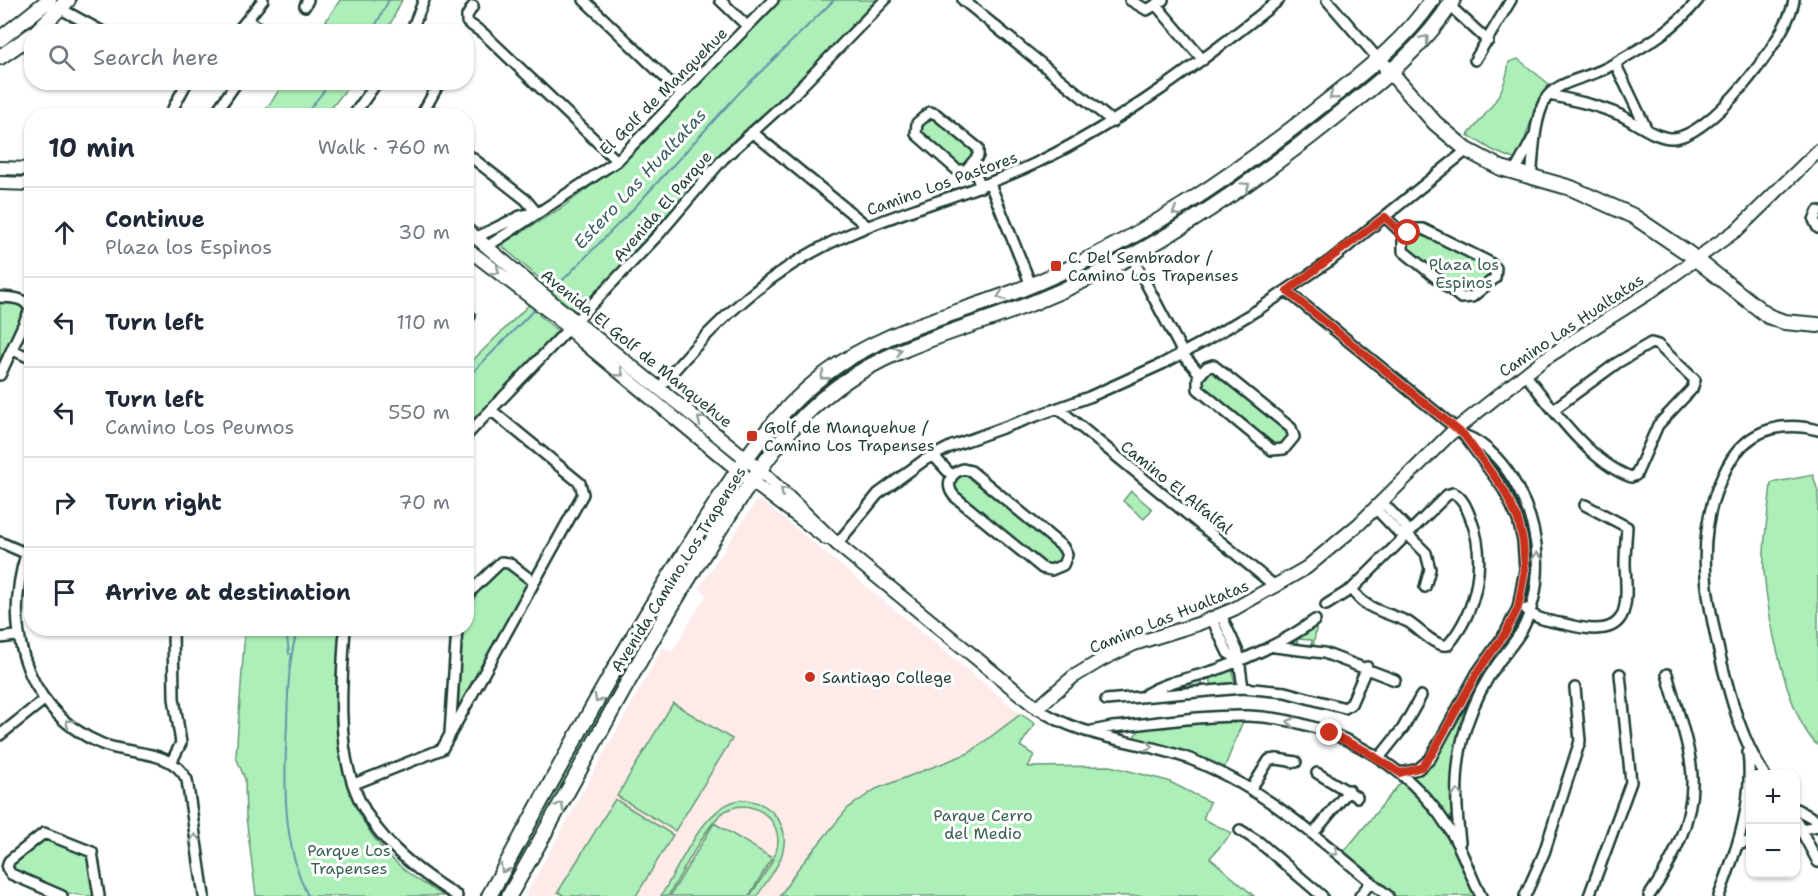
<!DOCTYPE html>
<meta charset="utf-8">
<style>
:root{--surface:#fff;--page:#f6f6f7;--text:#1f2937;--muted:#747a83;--line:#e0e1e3}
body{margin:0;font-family:"Shantell Sans",sans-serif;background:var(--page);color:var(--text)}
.controls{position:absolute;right:18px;bottom:18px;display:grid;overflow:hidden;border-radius:12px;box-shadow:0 2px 4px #0004}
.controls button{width:54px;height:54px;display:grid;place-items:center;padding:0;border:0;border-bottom:2px solid var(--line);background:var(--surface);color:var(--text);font:30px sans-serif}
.stop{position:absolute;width:18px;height:18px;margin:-14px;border:4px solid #c8321e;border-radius:50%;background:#fff}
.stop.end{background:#c8321e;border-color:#fff;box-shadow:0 2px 6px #0008}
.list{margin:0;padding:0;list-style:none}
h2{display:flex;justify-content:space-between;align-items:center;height:78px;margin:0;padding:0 24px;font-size:26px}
h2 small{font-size:20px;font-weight:400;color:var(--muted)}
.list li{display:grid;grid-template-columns:39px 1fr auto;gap:18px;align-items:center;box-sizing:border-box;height:90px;padding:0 24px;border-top:2px solid var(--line)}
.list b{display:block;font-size:22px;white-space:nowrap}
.list p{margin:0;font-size:20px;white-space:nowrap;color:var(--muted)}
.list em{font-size:20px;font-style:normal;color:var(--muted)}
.icon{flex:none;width:33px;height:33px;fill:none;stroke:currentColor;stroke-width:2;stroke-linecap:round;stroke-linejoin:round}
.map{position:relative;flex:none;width:1818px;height:896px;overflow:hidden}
.search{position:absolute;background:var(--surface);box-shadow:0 2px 4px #0004;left:24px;top:24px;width:450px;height:66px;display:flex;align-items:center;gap:15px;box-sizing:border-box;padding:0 21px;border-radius:24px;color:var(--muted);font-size:22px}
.panel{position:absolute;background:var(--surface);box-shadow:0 2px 4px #0004;left:24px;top:108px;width:450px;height:528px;border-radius:24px}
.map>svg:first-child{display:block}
.built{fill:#fdebe9}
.green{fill:#adefb9;stroke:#669676;stroke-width:1.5}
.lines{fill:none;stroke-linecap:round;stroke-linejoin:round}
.stream{stroke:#6595a7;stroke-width:2}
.minor-casing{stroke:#1f3d34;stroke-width:14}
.tertiary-casing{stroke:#1f3d34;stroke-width:16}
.secondary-casing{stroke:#1f3d34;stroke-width:18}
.minor{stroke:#fff;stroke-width:9}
.tertiary{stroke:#fff;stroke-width:12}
.secondary{stroke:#fff;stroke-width:14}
.oneway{stroke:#8f9e9a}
.route{stroke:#c8321e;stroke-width:8}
.poi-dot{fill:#c8321e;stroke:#fff;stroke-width:2}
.labels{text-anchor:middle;stroke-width:6;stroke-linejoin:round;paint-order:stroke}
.street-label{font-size:16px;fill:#1f3d34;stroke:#fff}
.poi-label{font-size:16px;fill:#1f3d34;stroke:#fff;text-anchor:start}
.park-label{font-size:16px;fill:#3b614f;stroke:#fff}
.water-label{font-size:18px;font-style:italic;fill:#3c6264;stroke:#fff}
</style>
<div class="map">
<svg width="1818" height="896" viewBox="0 0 1818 896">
<rect width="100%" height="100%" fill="#fff"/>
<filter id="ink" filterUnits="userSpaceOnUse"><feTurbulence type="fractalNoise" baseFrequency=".0167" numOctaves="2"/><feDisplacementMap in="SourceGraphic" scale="12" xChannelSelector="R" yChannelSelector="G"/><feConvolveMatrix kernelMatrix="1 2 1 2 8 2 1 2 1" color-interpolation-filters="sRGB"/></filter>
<g filter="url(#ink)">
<path class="built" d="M761 500 1021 714 969 753 876 789 848 808 797 870 780 896H525L663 647 672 652 706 595 699 588 755 503Z"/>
<path class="green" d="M340 0H402L387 31H319Z
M777 0H876L782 98 735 139 581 311 574 310 556 296 539 315 558 331 467 426V366L548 286 503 247 505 242 563 207 633 154Z
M46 8 50 13 0 51V44Z
M1518 59 1549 84C1532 106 1529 135 1516 160L1494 151 1468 135C1489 110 1505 95 1509 62Z
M1374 71 1378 76 1260 169 1226 191 1224 188Z
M284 83V82L351 83 326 115H262Z
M927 116H933L975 150V154L964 166H960L920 133 919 128Z
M1218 192V195L1171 228 1087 273 1021 301 910 340 875 356 810 401 785 427 780 424C868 331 980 314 1092 264 1136 245 1177 218 1218 192Z
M1421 233 1491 268 1490 278 1468 294 1462 293 1407 249 1406 241 1414 234Z
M0 303 19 304 24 307 26 312 0 367Z
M1214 370 1289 431 1290 435 1280 447 1274 446 1201 385 1202 379 1208 371Z
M963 473 1060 549 1063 556C1060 563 1054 567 1046 565L954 491 953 483Z
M1813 475 1818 492V746C1787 718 1767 613 1764 571 1762 542 1769 511 1771 483Z
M738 480 637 652 502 896H496L632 651Z
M1131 491 1152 509 1144 519 1123 501Z
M508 566 526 581V588L458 711 461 629 466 628C467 598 481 588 501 567Z
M1317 624 1313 647H1311L1312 640 1298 639 1296 645 1291 643 1312 630V626Z
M245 629H340C330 714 331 807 402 868 414 879 430 887 444 896H256L246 817 245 779 236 757Z
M1511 631 1516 633 1465 719 1454 824 1413 776Z
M1232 668 1235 685 1212 686 1210 679 1202 681 1203 687 1191 688 1190 682H1184L1190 681 1193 686 1201 684 1200 678Z
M673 703 732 739 675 831 617 796Z
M1021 714 1035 724 1020 746 1034 755 1028 767 1110 766 1168 781 1210 802 1203 819 1232 833 1210 858 1254 896H780L797 870 848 808 876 789 969 753Z
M1243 721 1224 769 1172 747 1133 737 1142 728Z
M1402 781 1434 814 1446 831 1476 896H1395L1343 853Z
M615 799 673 835 636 896H565L558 892Z
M740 800C767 799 790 822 783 850 780 866 766 882 757 896H750C759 881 773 865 777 848 784 818 749 795 724 812 707 823 680 877 668 896H661C679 867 704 805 740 800Z
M714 823 772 858 749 896H670Z
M45 838 88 854 95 896C68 896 34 886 12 869L13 862Z"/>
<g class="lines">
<path class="stream" d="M372 32 389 0
M304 116 331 82
M550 293 634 208 739 93 834 0
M466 379 536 308
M286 628 289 654
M298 628C288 660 288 691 287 724 284 782 282 843 308 896"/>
<defs>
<path id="minor" d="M584 0 682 94
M720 0 747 26
M963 0 1113 122
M1130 0 1147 10 1163 0
M1327 0 1379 60
M305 6 308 0
M473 6 467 16V22L484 34 617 161
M1157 6 1203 60
M1450 6 1488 41
M61 9 103 32
M247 20 265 32
M237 32 263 0
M286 32V31
M411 32 424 0
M1475 60 1511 0
M1615 63 1646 128
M1549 95C1573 100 1597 105 1620 115 1635 122 1653 137 1670 138 1708 142 1789 36 1794 0
M930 112 936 114 978 148V156L966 170H957L916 134 917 123Z
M214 115 237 82
M169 116 187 82
M353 116 377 82
M421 116 437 87
M752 132 867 226
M466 153 526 200 536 212
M972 164 981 187
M1514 173 1533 138
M1531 178C1534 153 1533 124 1545 100 1556 80 1591 78 1610 66 1643 47 1673 31 1698 0
M990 184 1031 285
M1818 211 1814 220 1818 228
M1385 217 1405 236
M1413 229H1423L1489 262 1496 268 1495 278 1472 297 1461 298 1403 251V238Z
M477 237 520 216 536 212
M488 246 617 161 773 0
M1132 257 1185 357 1200 374
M1287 291 1464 435 1504 490 1518 520 1523 541 1525 569 1518 608 1506 632 1477 673 1430 759 1418 769 1400 773
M0 297C12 298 26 297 30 310L0 375
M466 313 470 316
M13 350 32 359
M1213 365 1291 428 1294 437 1284 449 1272 450 1198 389V377L1207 367Z
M1525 374C1551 407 1590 463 1631 477L1636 475 1658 425 1692 389 1695 380 1658 345 1651 343 1617 363 1554 409
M660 387C714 322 773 266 852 233 912 207 975 192 1034 164 1124 121 1201 62 1279 0
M1059 409 1276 587
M466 436 659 234 723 159 790 98 885 0
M933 455 952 476
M963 469 971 471 1063 547 1067 555 1063 565 1051 570 1042 568 954 496C945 485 950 473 963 469Z
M1381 501 1405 526 1408 535
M1375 508 1398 532 1408 535 1426 553 1430 569 1425 587
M32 538C0 615 19 709 102 744 131 756 171 748 187 780L204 896
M0 542 25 553
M837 544 878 494 923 461 952 446 1089 397 1162 364 1207 340 1259 309 1331 260 1467 150
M466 600 472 590 501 562 509 563 534 582
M1326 605 1353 588 1447 495 1453 493C1463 497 1467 509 1471 519 1487 561 1477 611 1448 645 1436 648 1418 628 1408 622 1392 614 1358 608 1353 588
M1526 609C1535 621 1559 622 1573 626 1629 639 1628 609 1625 565 1625 552 1626 540 1627 527L1585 505
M1221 615 1238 652 1243 688
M1212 619 1228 653 1239 660
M345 628C336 759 337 822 457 896
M0 638 16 636
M1275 647 1324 653 1395 680
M1146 694C1167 681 1192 678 1216 670 1251 657 1285 642 1315 620
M1106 700 1243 688 1285 692 1345 708 1351 704 1367 667
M1037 708C1083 740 1143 740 1195 761 1269 791 1327 846 1388 896
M1092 731 1112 727C1157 723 1203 715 1248 716 1326 719 1405 760 1447 826 1462 848 1469 873 1481 896
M450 733 457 628
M0 735 44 700
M1379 758 1403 728 1421 696
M172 761 181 743 174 698 173 628
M1317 773 1357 797
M1764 774C1742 740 1732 703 1722 664 1708 605 1695 548 1717 489 1722 477 1727 464 1736 453 1756 427 1787 422 1818 430
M354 784 442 749 583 494 580 483 491 410
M1251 789 1269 760 1277 759 1296 762
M1796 809 1818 821
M1796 821 1818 862
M1240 830 1259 842 1322 896
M1796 830 1818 826
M1313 834 1349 790
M1460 842C1455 803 1454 762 1467 724 1474 703 1484 682 1498 663 1506 652 1515 642 1522 630 1545 586 1541 532 1518 489 1507 467 1488 444 1464 435
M1738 845 1750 841
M62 896 11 874 7 868 9 861 44 833 92 852 99 896
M1360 896 1371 882
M1525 896 1544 853 1580 741 1575 688
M1589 896 1631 782 1620 674
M1649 896C1672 863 1694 819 1692 777 1691 747 1675 704 1667 674
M1719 896C1737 849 1754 803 1748 752"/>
<path id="tertiary" d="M0 168 32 169
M0 183 32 184
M466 229 558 307 759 469 837 544 1037 708 1073 677 1103 659 1134 644 1198 624 1234 609 1306 568 1359 524 1450 434 1543 360 1647 294 1738 229 1818 151
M466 248 555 316 583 342 751 481 826 538"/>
<path id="secondary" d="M36 32 68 0
M0 39 49 0
M0 57 32 35
M1385 66 1435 123 1467 150 1501 168 1571 188 1633 216 1688 253 1768 316 1784 322 1818 325
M489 896C555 776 619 654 694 538 732 478 767 419 824 375 886 327 963 314 1034 284 1142 239 1235 175 1326 102 1365 71 1404 42 1432 0
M509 896C578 777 639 653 714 538 751 482 783 427 837 387 897 343 968 329 1035 302 1146 257 1241 192 1334 118 1378 83 1423 49 1453 0"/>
</defs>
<use href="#minor" class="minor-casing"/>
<use href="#tertiary" class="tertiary-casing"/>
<use href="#secondary" class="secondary-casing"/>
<use href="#minor" class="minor"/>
<use href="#tertiary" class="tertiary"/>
<use href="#secondary" class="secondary"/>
</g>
<defs><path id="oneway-chevron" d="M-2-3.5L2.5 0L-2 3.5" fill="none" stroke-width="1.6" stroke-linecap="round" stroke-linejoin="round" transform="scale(1.5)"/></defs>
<g class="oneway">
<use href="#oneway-chevron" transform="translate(1425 39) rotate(-49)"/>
<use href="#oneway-chevron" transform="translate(1333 96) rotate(141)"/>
<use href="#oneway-chevron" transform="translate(1246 186) rotate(-35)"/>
<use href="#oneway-chevron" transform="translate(1176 212) rotate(149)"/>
<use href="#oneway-chevron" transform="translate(496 271) rotate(39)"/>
<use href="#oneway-chevron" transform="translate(1001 296) rotate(160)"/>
<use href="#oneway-chevron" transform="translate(898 351) rotate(-24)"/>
<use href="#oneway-chevron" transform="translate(620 373) rotate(39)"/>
<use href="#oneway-chevron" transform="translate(824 376) rotate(142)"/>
<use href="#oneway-chevron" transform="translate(701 420) rotate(-141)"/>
<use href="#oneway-chevron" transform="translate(784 491) rotate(-138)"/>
<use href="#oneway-chevron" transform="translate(1537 556) rotate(-93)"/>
<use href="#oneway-chevron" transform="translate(598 699) rotate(119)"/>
<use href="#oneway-chevron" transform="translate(1291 722) rotate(-168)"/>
<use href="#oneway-chevron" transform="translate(69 723) rotate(-142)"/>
<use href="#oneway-chevron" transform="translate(1149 746) rotate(15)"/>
<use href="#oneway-chevron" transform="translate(1457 793) rotate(-90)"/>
<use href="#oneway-chevron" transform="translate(560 806) rotate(-61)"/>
<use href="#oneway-chevron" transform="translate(195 838) rotate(-98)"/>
<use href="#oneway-chevron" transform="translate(1334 852) rotate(39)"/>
<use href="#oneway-chevron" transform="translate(504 869) rotate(119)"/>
</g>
</g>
<g class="lines" filter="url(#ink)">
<path class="route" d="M1330 733 1366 751 1400 773 1422 767 1432 754 1477 673 1506 632 1518 608 1525 569 1523 541 1518 520 1504 490 1464 435 1287 291 1385 217 1405 236 1408 233"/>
</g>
<g class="poi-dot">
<rect x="1050" y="260" width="12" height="12" rx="3"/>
<rect x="746" y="430" width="12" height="12" rx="3"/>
<circle cx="810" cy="677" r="6"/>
</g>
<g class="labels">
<g class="street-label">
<text transform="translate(663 91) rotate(-45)" y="6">El Golf de Manquehue</text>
<text transform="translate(942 183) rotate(-20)" y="6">Camino Los Pastores</text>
<text transform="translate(662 206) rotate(-49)" y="6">Avenida El Parque</text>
<text transform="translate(1571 325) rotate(-34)" y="6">Camino Las Hualtatas</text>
<text transform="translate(637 348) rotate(39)" y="6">Avenida El Golf de Manquehue</text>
<text transform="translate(1177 487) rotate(39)" y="6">Camino El Alfalfal</text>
<text transform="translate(678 569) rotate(-58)" y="6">Avenida Camino Los Trapenses</text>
<text transform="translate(1169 616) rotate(-22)" y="6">Camino Las Hualtatas</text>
</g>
<g class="poi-label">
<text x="1068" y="263">C. Del Sembrador /<tspan x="1068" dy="18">Camino Los Trapenses</tspan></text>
<text x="764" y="433">Golf de Manquehue /<tspan x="764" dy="18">Camino Los Trapenses</tspan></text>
<text x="822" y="683">Santiago College</text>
</g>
<g class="park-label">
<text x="1464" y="270">Plaza los<tspan x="1464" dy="18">Espinos</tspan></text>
<text x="983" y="821">Parque Cerro<tspan x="983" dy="18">del Medio</tspan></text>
<text x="349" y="856">Parque Los<tspan x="349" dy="18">Trapenses</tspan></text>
</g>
<g class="water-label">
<text transform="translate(640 179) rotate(-47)" y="6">Estero Las Hualtatas</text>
</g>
</g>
</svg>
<div class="controls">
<button>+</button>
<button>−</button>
</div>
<div class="stop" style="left:1408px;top:233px"></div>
<div class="stop end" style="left:1330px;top:733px"></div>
<div class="search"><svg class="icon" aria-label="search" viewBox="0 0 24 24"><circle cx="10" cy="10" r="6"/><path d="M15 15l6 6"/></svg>Search here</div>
<section class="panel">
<h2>10 min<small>Walk · 760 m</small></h2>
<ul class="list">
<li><svg class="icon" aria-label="ahead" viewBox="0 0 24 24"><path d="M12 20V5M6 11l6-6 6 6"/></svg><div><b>Continue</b><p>Plaza los Espinos</p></div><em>30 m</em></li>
<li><svg class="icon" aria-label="left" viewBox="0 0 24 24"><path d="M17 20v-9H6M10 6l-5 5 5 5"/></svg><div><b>Turn left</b></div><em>110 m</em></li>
<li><svg class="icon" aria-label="left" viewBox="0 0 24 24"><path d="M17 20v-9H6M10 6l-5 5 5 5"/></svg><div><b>Turn left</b><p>Camino Los Peumos</p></div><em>550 m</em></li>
<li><svg class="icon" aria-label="right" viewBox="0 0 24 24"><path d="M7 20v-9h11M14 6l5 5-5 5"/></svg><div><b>Turn right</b></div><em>70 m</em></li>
<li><svg class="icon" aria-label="arrive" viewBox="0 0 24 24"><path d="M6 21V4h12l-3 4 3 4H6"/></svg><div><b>Arrive at destination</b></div></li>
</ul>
</section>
</div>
